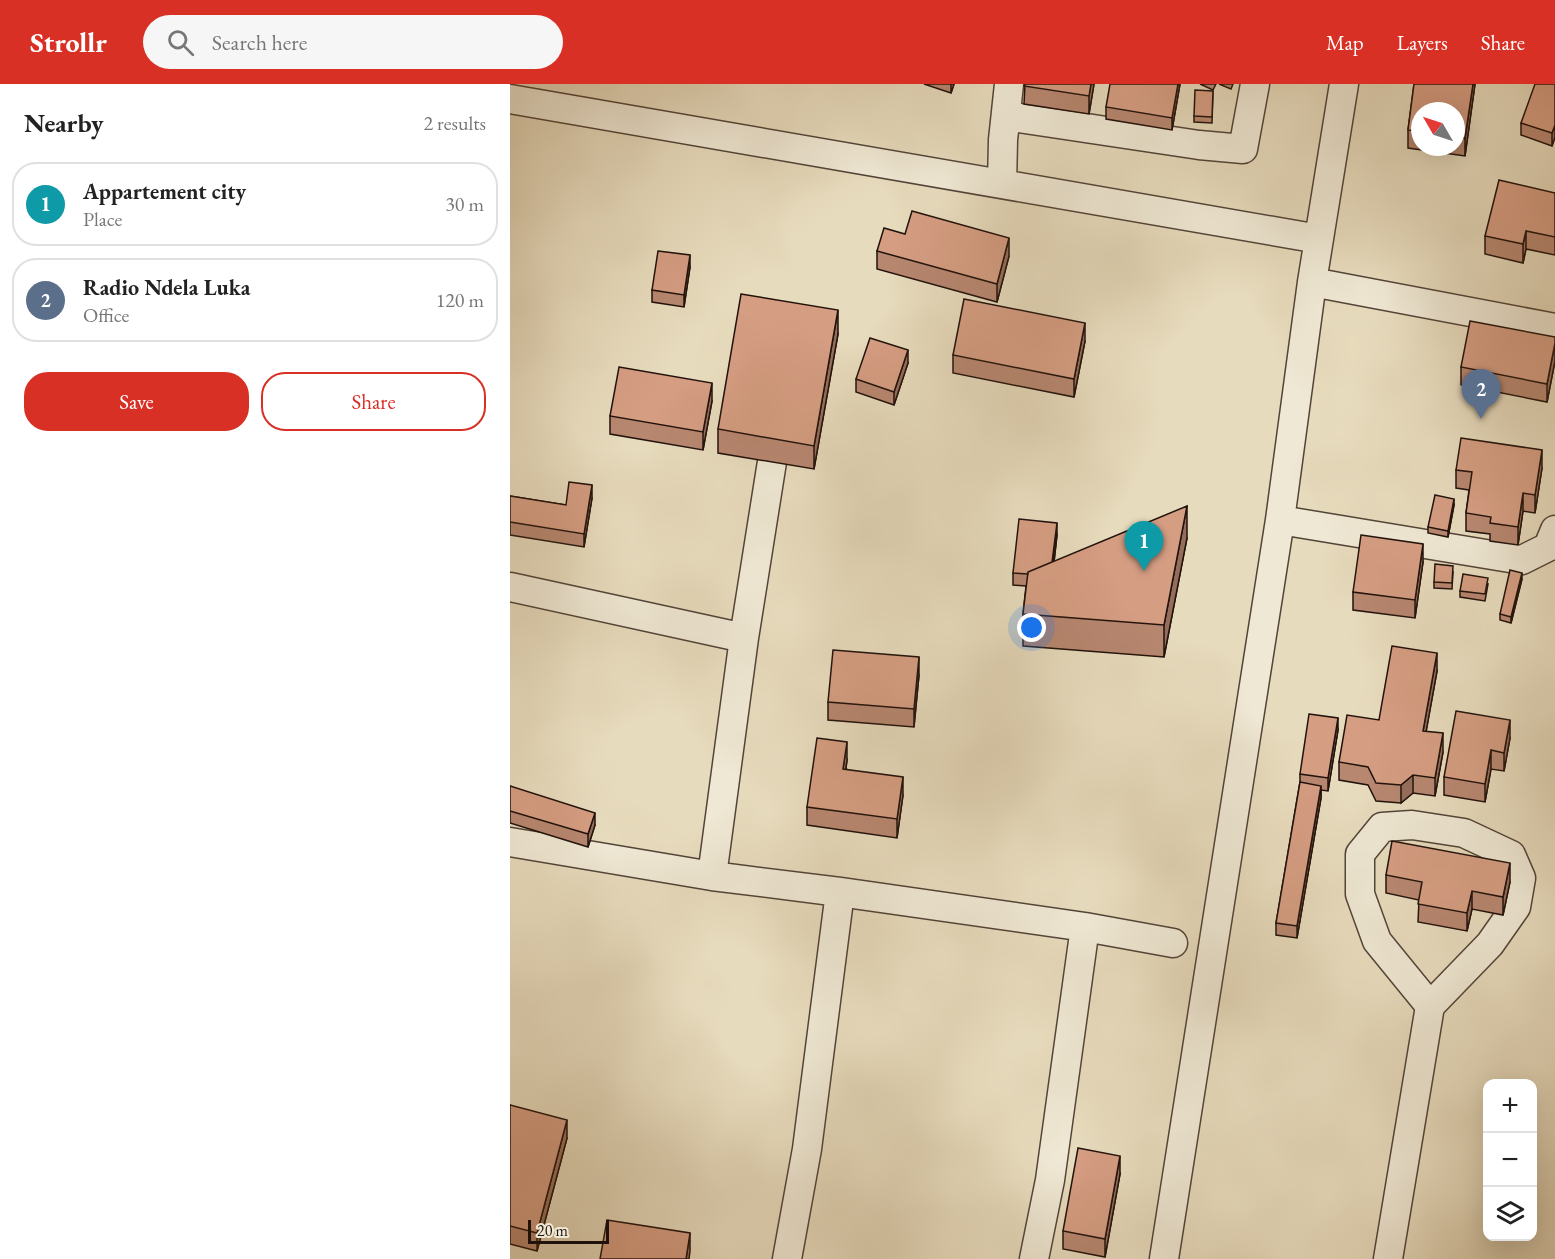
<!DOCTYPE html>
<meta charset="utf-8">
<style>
:root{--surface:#fff;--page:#f6f6f6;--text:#222;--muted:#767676;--line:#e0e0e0;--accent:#d93025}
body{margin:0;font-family:"EB Garamond",serif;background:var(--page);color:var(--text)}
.controls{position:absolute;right:18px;bottom:18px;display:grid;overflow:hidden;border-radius:12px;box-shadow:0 6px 24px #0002}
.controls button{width:54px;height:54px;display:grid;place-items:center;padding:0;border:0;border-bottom:2px solid var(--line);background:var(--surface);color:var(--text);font:30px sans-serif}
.compass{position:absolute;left:901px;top:18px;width:54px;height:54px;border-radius:50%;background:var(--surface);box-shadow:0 6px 24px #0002;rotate:309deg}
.scale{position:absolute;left:18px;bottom:15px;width:81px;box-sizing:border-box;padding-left:6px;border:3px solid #22120c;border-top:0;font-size:16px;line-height:21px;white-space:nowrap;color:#22120c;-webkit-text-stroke:4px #efe8d4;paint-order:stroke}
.you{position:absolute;left:522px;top:544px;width:21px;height:21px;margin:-15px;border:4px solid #fff;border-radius:50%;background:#1a73e8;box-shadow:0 0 0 9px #1a73e833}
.badge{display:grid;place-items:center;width:39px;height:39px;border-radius:50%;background:var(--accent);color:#fff;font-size:20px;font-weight:700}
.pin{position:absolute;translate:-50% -50px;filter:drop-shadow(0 2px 3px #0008)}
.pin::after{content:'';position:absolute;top:32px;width:21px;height:18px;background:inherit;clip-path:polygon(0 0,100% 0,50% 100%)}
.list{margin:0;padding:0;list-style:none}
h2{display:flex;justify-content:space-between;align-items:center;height:78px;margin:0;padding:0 24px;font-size:26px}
h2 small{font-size:20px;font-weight:400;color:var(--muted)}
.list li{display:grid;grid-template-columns:39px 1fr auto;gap:18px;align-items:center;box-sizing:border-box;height:84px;margin:0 12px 12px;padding:0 12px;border:2px solid var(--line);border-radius:24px}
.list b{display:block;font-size:22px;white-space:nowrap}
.list p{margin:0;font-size:20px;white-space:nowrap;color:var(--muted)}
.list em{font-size:20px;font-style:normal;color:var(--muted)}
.actions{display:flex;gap:12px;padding:18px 24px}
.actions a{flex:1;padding:14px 0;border:2px solid var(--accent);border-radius:24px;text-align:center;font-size:21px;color:var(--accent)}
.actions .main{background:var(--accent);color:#fff}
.icon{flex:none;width:33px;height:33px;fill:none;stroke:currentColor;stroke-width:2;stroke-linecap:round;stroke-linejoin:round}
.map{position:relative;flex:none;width:1045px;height:1175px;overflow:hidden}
header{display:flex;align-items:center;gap:36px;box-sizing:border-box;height:84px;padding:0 30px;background:var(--accent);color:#fff}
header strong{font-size:28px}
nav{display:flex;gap:33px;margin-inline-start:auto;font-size:21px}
.search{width:420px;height:54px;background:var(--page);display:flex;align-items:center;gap:15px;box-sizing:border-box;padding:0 21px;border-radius:33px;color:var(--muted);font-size:22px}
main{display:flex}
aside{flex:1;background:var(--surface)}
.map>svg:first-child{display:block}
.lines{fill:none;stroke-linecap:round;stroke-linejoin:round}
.minor-casing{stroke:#534438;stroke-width:31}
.minor{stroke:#efe8d4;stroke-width:28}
.wall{fill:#b78770;stroke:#22120c;stroke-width:1.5;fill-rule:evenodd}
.shaded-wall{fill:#956e5b;stroke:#22120c;stroke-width:1.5}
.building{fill:#d59d82;stroke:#22120c;stroke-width:1.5}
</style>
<header>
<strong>Strollr</strong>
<div class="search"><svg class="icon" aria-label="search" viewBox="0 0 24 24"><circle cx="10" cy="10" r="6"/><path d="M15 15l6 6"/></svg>Search here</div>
<nav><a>Map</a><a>Layers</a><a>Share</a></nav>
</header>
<main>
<aside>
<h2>Nearby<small>2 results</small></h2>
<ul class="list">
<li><span class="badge" style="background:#0f9aa8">1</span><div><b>Appartement city</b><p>Place</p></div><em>30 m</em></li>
<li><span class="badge" style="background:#5c6f8a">2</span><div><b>Radio Ndela Luka</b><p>Office</p></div><em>120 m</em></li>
</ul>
<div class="actions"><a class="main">Save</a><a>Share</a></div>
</aside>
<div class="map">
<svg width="1045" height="1175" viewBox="0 0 1045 1175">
<rect width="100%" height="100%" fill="#e7dbbd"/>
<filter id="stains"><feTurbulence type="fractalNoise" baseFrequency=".00333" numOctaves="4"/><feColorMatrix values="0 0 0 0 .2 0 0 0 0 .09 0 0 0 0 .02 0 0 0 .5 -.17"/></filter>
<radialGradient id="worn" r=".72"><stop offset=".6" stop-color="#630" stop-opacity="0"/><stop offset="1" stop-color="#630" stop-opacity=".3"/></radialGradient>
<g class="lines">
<defs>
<path id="minor" d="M0 15 809 155
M496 32 689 61 733 65 745 0
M492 100 493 56 499 0
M802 198 1045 244
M770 436 1012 476 1038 463 1045 446
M0 503 234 554
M0 758 202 792 330 808 575 843 663 859
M202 792 234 554 268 340
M277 1175 297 1065 330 808
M524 1175 540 1096 575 843
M654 1175 770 436 802 198 834 0
M878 1175 920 922 980 860 1006 823 1011 794 1001 771 954 749 902 741 872 743 850 770V810L867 857 920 922"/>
</defs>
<use href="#minor" class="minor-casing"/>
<use href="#minor" class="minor"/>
</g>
<path class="wall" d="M414 0H444L441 9Z
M515 0H584L579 30 514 20Z
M670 0 662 46 596 35V23Z
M690 0H706L703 6Z
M709 0H723L721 5Z
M904 0H965L955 72 898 64V46ZM910 27H946V63H910Z
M1045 0V53L1042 62 1011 51V39Z
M703 7 702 39 684 38V32Z
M1045 109V171L1016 165 1013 179 975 170V152Z
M395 150 499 172 487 218 367 185V167Z
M180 183 174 223 142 218V206Z
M328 250 304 385 208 369V345Z
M1045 253V277L1037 318 951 301V283Z
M575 257 564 313 443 289V271Z
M398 279 384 321 346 308V295Z
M202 317 193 366 100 350V332Z
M1032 384 1025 429 1013 427 1008 461 980 457V450L956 447V429L959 406 946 404V386Z
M0 412 56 421 82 414 74 463 0 451Z
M944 421 938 453 918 449V443Z
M547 451 544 478 677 454 654 573 513 562V530L516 502 503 501V489Z
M913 478 905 534 843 526V508Z
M943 488 942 505 924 504V498Z
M1012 495 1001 539 990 536V530Z
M978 500 975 517 950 513V507Z
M927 587 916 647 933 668 925 712 903 709 891 719 866 717 858 701 829 696V678L869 636Z
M409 591 404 643 318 636V618Z
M828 646 818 707 811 706V714L787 854 766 851V839L790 698V690Z
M1000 654 994 687 981 685 975 718 934 711V693Z
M337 676 336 685 393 711 387 754 297 741V723Z
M0 702 85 741 78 763 0 739Z
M876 791 1000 798 993 831 962 825 957 847 908 838 909 816 876 809Z
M0 1021 57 1054 27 1167 0 1160Z
M610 1090 595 1173 553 1165V1147Z"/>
<path class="shaded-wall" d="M441 0H444L441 9Z
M581 0H584L579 30V12Z
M668 0H670L662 46V34Z
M963 0H965L955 72V54Z
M1045 41V53L1042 62V49Z
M1016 147V165L1013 179V160Z
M499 154V172L487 218V200Z
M180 171V183L174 223V211Z
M328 226V250L304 385V362Z
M575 239V257L564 313V295Z
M1045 259V277L1037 318V300Z
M398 266V279L384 321V308Z
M202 299V317L193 366V348Z
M1032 366V384L1025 429V411Z
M82 401V414L74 463V450Z
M1013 409V427L1008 461V443Z
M944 415V421L938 453V447Z
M677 422V454L654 573V541Z
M547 439V451L541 505V493Z
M913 460V478L905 534V516Z
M1012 489V495L1001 539V533Z
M927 569V587L913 665V647Z
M409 573V591L404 643V625Z
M828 634V646L818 707V694Z
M1000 636V654L994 687V669Z
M933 649V668L925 712V694Z
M337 658V676L333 703V685Z
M981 666V685L975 718V700Z
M903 691V709L891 719V701Z
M393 693V711L387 754V735Z
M811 702V714L787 854V842Z
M85 729V741L78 763V750Z
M1000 779V798L993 831V813Z
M962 807V825L957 847V829Z
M57 1036V1054L27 1167V1149Z
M610 1072V1090L595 1173V1155Z
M180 1149V1167L179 1175H176Z"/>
<path class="building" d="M515 0H581L579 12 514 2Z
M600 0H668L662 34 596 23Z
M904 0H963L955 54 946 52V27H910V48L898 46Z
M1025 0H1045V41L1042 49 1011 39Z
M685 6 703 7 702 33 684 32Z
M989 96 1045 109V153L1016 147 1013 160 975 152Z
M402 127 499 154 487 200 367 167 374 144 395 150Z
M148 167 180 171 174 211 142 206Z
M231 210 328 226 304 362 208 345Z
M454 215 575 239 564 295 443 271Z
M960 237 1045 253V259L1037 300 951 283Z
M360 254 398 266 384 308 346 295Z
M109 283 202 299 193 348 100 332Z
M951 354 1032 366 1025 411 1013 409 1008 443 980 439 981 433 956 429 962 388 946 386Z
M59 398 82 401 74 450 0 438V412L56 421Z
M925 411 944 415 938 447 918 443Z
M677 422 654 541 513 530 518 488Z
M509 435 547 439 542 478 518 488V490L503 489Z
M851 451 913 460 905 516 843 508Z
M925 480 943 482 942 499 924 498Z
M1000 486 1012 489 1001 533 990 530Z
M953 490 978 494 975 510 950 507Z
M882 562 927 569 913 647 933 649 925 694 903 691 891 701 866 699 858 683 829 678 837 631 869 636Z
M323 566 409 573 404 625 318 618Z
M946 627 1000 636 994 669 981 666 975 700 934 693Z
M799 630 828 634 818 694 790 690Z
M307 654 337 658 333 685 393 693 387 735 297 723Z
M790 698 811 702 787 842 766 839Z
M0 702 85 729 78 750 0 727Z
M882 757 1000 779 993 813 962 807 957 829 908 820 912 798 876 791Z
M0 1021 57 1036 27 1149 0 1142Z
M568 1064 610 1072 595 1155 553 1147Z
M97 1136 180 1149 176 1175H90Z"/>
<rect width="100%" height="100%" filter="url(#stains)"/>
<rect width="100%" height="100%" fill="url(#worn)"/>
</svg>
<div class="controls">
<button>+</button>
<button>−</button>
<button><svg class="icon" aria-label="layers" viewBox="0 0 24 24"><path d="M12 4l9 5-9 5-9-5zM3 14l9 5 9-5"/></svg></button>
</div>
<svg class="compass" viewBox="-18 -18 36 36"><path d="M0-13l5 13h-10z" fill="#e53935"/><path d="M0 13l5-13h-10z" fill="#767676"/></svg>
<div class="scale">20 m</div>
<div class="you"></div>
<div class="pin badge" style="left:634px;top:487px;background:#0f9aa8">1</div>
<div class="pin badge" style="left:971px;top:335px;background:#5c6f8a">2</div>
</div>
</main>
